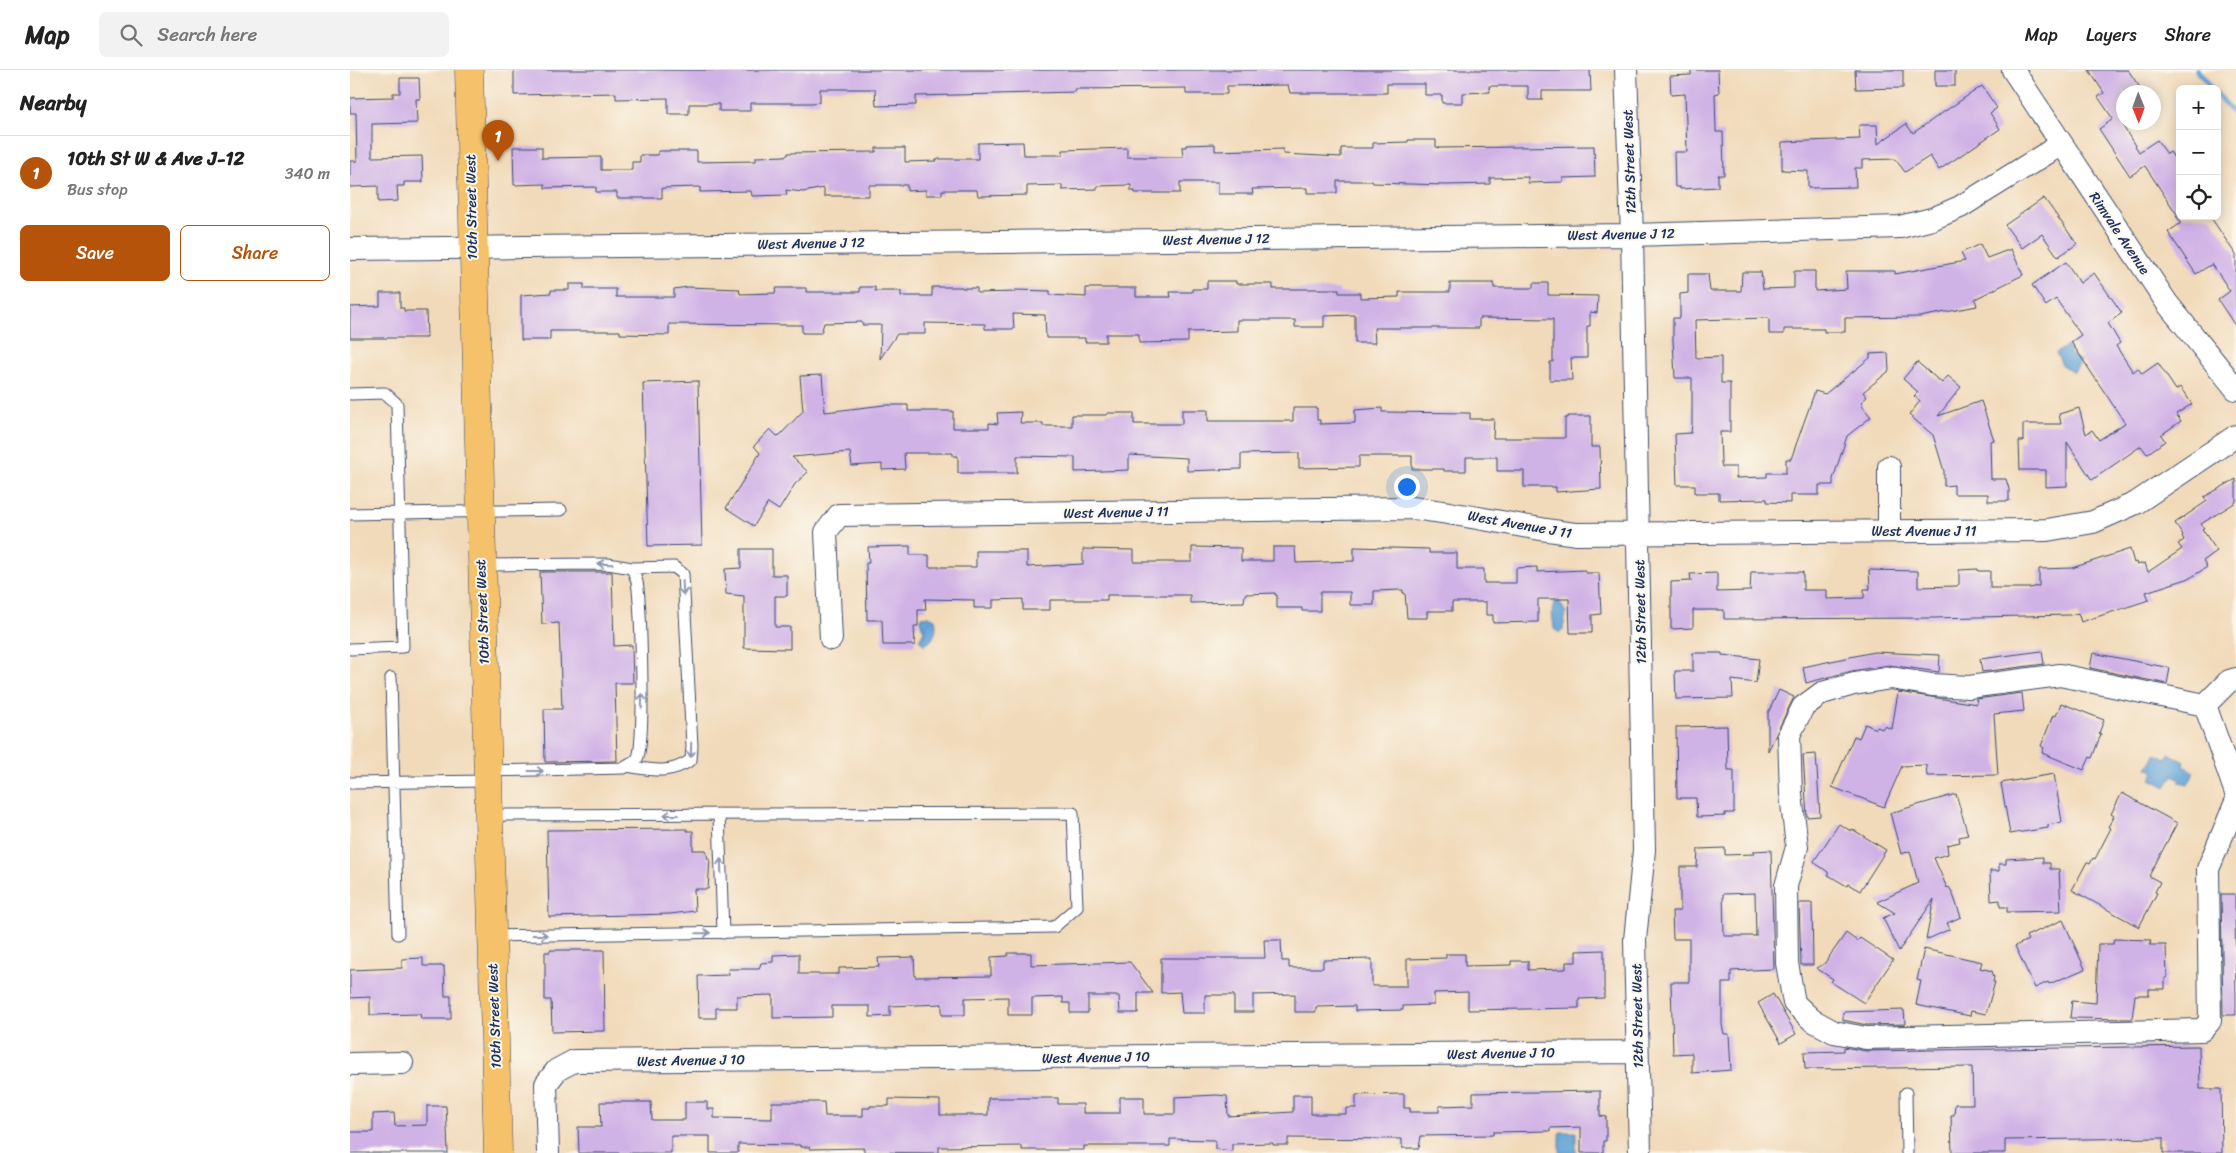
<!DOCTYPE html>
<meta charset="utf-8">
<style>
:root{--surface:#fff;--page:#f2f2f2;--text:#222;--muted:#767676;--line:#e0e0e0;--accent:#b45309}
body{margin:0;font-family:Sriracha,sans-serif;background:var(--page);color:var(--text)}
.controls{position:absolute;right:15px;top:15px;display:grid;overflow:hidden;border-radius:8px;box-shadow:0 2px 12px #0003}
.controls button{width:45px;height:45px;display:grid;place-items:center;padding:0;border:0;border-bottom:1px solid var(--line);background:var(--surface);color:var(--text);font:25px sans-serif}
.compass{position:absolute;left:1766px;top:15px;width:45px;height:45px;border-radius:50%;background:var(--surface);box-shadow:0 2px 12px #0003;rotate:179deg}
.you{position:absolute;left:1056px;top:416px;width:18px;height:18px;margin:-12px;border:4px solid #fff;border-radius:50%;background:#1a73e8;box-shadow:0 0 0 8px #1a73e833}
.badge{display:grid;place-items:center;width:32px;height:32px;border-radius:50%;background:var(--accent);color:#fff;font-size:16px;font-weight:700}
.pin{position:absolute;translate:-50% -41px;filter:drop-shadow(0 1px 2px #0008)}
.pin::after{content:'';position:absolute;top:26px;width:18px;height:15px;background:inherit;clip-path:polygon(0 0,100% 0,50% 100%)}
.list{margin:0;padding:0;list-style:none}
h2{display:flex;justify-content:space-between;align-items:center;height:65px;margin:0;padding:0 20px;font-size:21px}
h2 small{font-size:16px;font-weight:400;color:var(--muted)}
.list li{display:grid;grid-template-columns:32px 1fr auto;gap:15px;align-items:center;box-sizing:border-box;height:75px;padding:0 20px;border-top:1px solid var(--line)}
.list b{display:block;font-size:19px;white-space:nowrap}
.list p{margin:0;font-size:16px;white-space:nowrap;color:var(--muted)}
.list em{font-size:16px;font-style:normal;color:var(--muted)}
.actions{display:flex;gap:10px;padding:15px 20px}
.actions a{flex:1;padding:11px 0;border:1px solid var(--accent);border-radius:8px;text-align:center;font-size:18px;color:var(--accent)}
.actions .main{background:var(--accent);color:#fff}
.icon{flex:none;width:28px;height:28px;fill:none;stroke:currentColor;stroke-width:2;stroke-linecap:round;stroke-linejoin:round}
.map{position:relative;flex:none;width:1886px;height:1083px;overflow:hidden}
header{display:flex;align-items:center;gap:30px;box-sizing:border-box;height:70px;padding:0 25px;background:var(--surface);border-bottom:1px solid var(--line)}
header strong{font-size:24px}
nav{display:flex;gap:28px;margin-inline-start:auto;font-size:18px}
.search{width:350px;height:45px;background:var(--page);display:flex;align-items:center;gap:12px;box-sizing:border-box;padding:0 18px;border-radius:8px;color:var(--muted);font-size:19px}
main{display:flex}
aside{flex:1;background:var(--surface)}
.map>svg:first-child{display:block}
.water{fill:#62a3d5;stroke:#3e699a}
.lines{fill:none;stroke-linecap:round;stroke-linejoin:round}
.stream{stroke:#62a3d5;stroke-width:5.5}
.building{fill:#d0b3e6;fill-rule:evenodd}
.lane-casing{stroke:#3b496c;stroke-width:13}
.street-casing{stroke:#3b496c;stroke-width:24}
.primary-casing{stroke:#3b496c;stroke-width:29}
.lane{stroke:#fff;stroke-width:11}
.street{stroke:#fff;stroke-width:22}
.primary{stroke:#f5c16b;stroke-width:28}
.oneway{stroke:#8d97ae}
.labels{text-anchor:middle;stroke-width:4;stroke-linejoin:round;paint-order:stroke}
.street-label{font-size:14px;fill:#1b2f5e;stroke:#fbf7ec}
</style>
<header>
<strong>Map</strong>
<div class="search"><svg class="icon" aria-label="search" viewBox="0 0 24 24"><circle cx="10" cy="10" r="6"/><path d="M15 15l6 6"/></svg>Search here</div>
<nav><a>Map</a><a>Layers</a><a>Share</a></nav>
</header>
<main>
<aside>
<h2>Nearby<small></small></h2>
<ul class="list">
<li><span class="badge">1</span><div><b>10th St W &amp; Ave J-12</b><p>Bus stop</p></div><em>340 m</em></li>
</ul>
<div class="actions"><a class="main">Save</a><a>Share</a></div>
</aside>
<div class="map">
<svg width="1886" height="1083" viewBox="0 0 1886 1083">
<rect width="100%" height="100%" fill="#fbf7ec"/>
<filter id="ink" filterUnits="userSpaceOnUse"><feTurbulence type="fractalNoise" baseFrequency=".02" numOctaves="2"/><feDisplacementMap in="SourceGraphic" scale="10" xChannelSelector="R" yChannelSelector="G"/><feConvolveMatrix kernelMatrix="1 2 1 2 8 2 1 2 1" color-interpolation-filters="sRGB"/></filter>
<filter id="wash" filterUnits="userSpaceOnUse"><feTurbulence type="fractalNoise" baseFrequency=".0096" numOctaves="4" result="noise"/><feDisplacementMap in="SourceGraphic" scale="20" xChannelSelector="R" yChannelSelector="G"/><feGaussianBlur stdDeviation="1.12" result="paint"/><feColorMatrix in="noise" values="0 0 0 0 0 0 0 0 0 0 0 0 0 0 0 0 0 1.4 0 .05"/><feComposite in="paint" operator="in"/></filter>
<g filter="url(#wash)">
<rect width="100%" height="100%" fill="#f1daba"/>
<path class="water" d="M1717 276 1722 286 1731 291 1724 302 1713 296 1706 283Z
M1209 531 1216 543 1213 559 1210 563 1204 559 1202 542 1204 532Z
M579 546 585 549C588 559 584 572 574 575L569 570 574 561 570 551 571 547Z
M1819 683 1835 692 1834 696 1845 702 1838 714 1829 712 1830 709 1823 705 1816 717 1801 709 1805 702 1797 698 1806 684 1816 689Z
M1210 1062H1226V1083H1210Z"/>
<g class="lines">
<path class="stream" d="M1847 0 1863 19
M1867 24 1886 46"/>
</g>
<g id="blocks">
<path class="building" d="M164 0H1240L1241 21H1192V30H1178V16H1139L1140 22 1112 23V33H1092V25H1075V14H1037V23H940L938 15 877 16V24H836V18L725 19V22L566 26V35L526 36 525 19H470V32L462 33H400V41H369V34H339V44H318V28L266 29V23L164 25Z
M1341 0H1368L1369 23 1365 24 1366 62H1373L1374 105H1368V117L1330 119V117H1325L1324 82H1337L1335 24 1321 25 1320 6 1341 5Z
M1505 0H1553V18L1506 19Z
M1585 0H1605V16H1585Z
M1739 0H1778L1793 22H1774V58L1789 82 1807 70 1817 84 1820 82 1830 96V146H1860L1886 185V257L1868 230 1880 221 1862 194 1846 204 1818 162 1831 153 1826 146H1828L1795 96 1780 106 1749 59 1763 49 1748 27 1754 23Z
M50 8H69L70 29H66L67 53 22 54V87L72 86 73 112H54V116H47L48 131 28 132V116L0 117V91H7L6 43H0V28L43 27V23H50Z
M1632 16 1647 38 1640 43 1650 59 1589 100 1580 86 1555 102 1545 89 1512 90V98H1505L1506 117 1458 118V101L1432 100V72L1510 69 1509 55H1527L1528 74 1556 54 1563 63Z
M1058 70H1086V77L1089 78 1244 76 1245 107 1213 108V112L1178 113V107L1140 108V114L1096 115 1023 113 1022 111H987V123H957V118L902 119 903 124H868V112H830V123H785V121H781V115L747 116V119L712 120V115L677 116V125L628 126 627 120H592V125H576V120L557 121V115H519V126H474V118L453 122 436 120 437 125 402 126 401 121 350 122V117L312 118V128H267V122H246V117L195 118V114L164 115 163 77H192V88L251 87V100H282V92H290V85H308V81H347V92L406 91V87L434 86 438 85V83L526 82V78H555V92L586 91 587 89H628V73L673 72 674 85H713V80L777 78V87H833L832 77H836V75L865 74V81L933 79V84L991 87V78H1023V73L1058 72Z
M1694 128 1727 174 1708 187 1692 164 1672 178 1655 155Z
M1630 174 1637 188 1661 179 1673 205 1625 229 1627 236 1570 247 1495 248V262H1474V259H1434V264H1419V248L1345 250 1346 288 1371 287V313H1380V362H1370L1371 393 1372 397H1386V408L1417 407V403H1436V389H1441L1465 321 1475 324 1520 288V284L1538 283 1539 301 1513 322 1517 327 1511 332 1513 334 1512 336 1521 347 1497 366 1483 409V415H1469V425H1440V433L1417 432V429L1369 430V423H1345V415H1327L1325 364 1341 363 1342 354V308H1325L1323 270V248H1330V224L1338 223V204H1358L1360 221H1391L1392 202H1411L1413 219 1444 218V201H1465V221L1497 219 1496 201H1545V204L1615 191 1611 183Z
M1716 192 1730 213 1744 203 1772 243 1758 253 1770 273 1766 276 1783 302 1788 298 1792 304 1808 293 1826 320 1830 317 1842 334 1826 344 1831 351 1811 365 1815 371 1797 384 1791 376 1742 410 1717 372V416L1696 417V400H1670L1669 371H1673V354H1711L1709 344 1729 338 1736 364 1742 360 1749 370 1775 353 1721 272 1731 265 1706 229 1696 236 1682 215Z
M857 211H886V214H923V219H989V223H1010V228L1049 227V222H1100V213H1144V218H1183V213H1198V225L1248 226 1247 243 1240 242V256H1237V288H1221L1222 310H1200V292H1203V249L1129 248V258H1024L1025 273H1005V245L974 246V257H945V250H887V261L838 262V272L789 273V264H756V272H735V268H696L695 245 663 244 664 259H635V254L575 253V264H547L530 289 531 255H512V252L474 253 471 263H452V255L319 254V265L270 264V261H200V270H171V225L201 223V220H219V214H234V219H266V227H324V219L338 217 389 219 390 224 425 223 426 218H456V222H510V217H525V221H551V226H582V217H612V218H627V223L665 222V220L700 221V225L736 227V218H786V227H821L820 222H842V219H857Z
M30 223H50V238H54V241H76L77 268H0V237L30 236Z
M1567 292 1592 313 1598 306 1611 317 1588 346 1631 331 1644 370 1640 371 1641 409H1656L1659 419V431H1638V424H1604V415L1594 416V401L1583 365 1559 345 1570 331 1564 326 1568 322 1553 309Z
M472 305 475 342 534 335H558V341H603V358H639V353L648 354 647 343 671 342 670 353H693V356H722V345H757V343H784V354H832V340H858V351H943V338H967V350H970V354L1005 353V340L1032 338V342L1120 343V349H1144L1143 368H1215V348H1218V346H1241V377H1250L1251 419 1206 422V417H1174V401H1147V387H1116V401H1094V399H1062V386H1009V397L949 398V383L891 384V399L837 401V388L779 385V400L725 402V387L667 386V403H608V386H603V383H554L555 399 532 400V394L502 396 500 382 442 387 458 402 445 414 429 440 418 433 404 456 376 438 410 383 404 376 420 359 427 366 430 365 453 341 450 306Z
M348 311 352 475 298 476 293 313Z
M1886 409V432L1851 454 1854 458 1852 459 1867 481 1853 491 1857 497 1840 508 1796 522 1799 530 1731 552 1728 543 1720 545 1582 548 1374 549V540H1343V558L1321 559V512L1341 511 1340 504 1367 503V522L1400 521 1401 502H1453V520H1477V529L1514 528V519H1520L1519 500 1568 501V517L1607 516 1609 514V500L1628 499V501H1640V518H1679L1689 516V499L1722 498 1780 479 1784 493 1786 492 1787 495 1795 493 1798 502 1832 479 1828 474 1834 470 1832 466 1833 465 1825 453 1857 431 1854 427Z
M560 476V485H579V497H626V481H677V497L733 494V479L784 480V492H842V477L891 478V491H923V477H945L946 493 1004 491V477L1079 479V483H1107V499H1134V513H1166V498L1187 497V502L1235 500V503H1249L1251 544 1242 545V563H1220L1219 529H1188V552L1143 553V545H1136V532H1102V541H1077V548H1057L1055 523H1053V520L1024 521V535H1000V522H970V541H952V538H927V525H925V523L895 524 894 532 840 533V525H757V530H700V540H673V529L643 530V538H624V530L575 529 576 540H568V556H564L565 575H533L532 550H517L516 493H519L518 477Z
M391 479H422V505H437V526H425V557H440V579L394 578V526L376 524 375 499 391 498Z
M190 502H262L264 576 282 575 283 613H265L267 691 195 692 194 639H212L209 553 192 554Z
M1692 581 1694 594 1632 602 1630 589Z
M1524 582 1590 585 1589 602 1539 595 1502 601 1456 613 1453 597Z
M1343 583H1372V585L1409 589 1406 613 1382 610 1383 628 1326 629 1325 601H1343Z
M1743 583 1820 598 1817 614 1740 598Z
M1429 620 1444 627 1418 681V643Z
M1548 622 1627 634 1626 629 1672 623 1674 641 1644 644 1648 705 1577 706 1576 695 1552 696 1534 737 1482 717 1504 666 1509 668 1515 654 1526 659 1527 657 1532 659 1534 656 1542 659Z
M1711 633 1754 650 1749 663 1751 664 1742 688 1740 687 1734 700 1692 683 1694 678 1691 676 1703 645 1706 646Z
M1377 656 1378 700H1384V743H1375V746L1347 747 1346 728H1327L1326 657Z
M1466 684 1470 746 1457 747 1453 685Z
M1704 704 1712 752 1698 755V758L1660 764 1651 713Z
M1772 723 1827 753 1799 806 1810 812 1805 822 1807 823 1789 857 1722 820 1737 792 1740 794 1743 788 1745 789 1761 758 1758 757 1764 746 1761 744Z
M1606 724 1618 765 1609 767 1610 772 1597 775 1598 784 1584 788 1597 818 1599 817 1602 822 1611 847 1597 853 1600 859 1576 870 1584 829 1549 881 1533 848 1545 843 1527 832 1568 813 1560 781 1551 784 1540 743Z
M1489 754 1501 761 1502 759 1536 780 1510 821 1498 814 1497 816 1478 805V802L1465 793 1464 791Z
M337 759V761H343V780H356L358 789H360L358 819H344L345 841 320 844 199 847 197 760Z
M1375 778V785L1404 784V781L1421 780 1424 899 1381 901V913H1372V955L1374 964H1379L1381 1000 1342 1003V983L1323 984 1321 912H1339V869H1323L1322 841H1330V797H1347L1348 779ZM1405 823 1406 866H1374L1373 824Z
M1693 787V793H1700V799H1709L1711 841 1657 842V837H1650V830L1641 831 1640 801H1649V794H1656V789Z
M1871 824H1885L1886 945H1873Z
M1449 833H1462L1463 895H1451Z
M1713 850 1735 899 1699 914 1698 912 1685 918 1665 876 1678 870 1676 866Z
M1496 863 1507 871 1510 868 1543 890 1514 933 1481 912 1483 909 1466 898 1474 894Z
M1764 869 1801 870 1800 875H1816L1817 908H1815V919H1799V925H1785L1782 949 1720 948 1722 931 1746 933 1748 874H1763Z
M914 870H931L932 891H939V898H973V890L1022 889V916H1057V889L1096 888V884H1115V896L1161 895V891H1178V900L1216 899V892H1226V881L1254 880V928L1229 929V938L1118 940V922L1084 923V935L1053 936V940L1005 941V936L966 937V942H945V924L903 925V942H884V925H855V943H832L830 922 811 923V888H915Z
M1574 879 1632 892 1630 898 1642 901 1644 907 1643 912H1645L1636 944 1621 941 1620 946 1566 935 1571 911 1567 910Z
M200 880H254L255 961 202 962 201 930H195V882H200Z
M658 883H681V895L780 892 803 923H788V943H770L769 926H738V943H720V933H713V927L682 928V945H658V927L615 928V945H592V934L540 936V946L520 947V936H482V947L423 948V925L387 926V938H366V948H349L348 906 379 905 378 899H409L411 893 423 892V885L449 884V904H489V898L529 897 528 888 564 887 565 907 641 906V887L658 886Z
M73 888V896H94L95 926H101V949H71L70 944 20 945V927L0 928V900L52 898V889Z
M1423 924 1446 964 1431 973 1408 933Z
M1554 940 1555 954 1517 955 1493 950V942Z
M1849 976 1850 1019H1871L1872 1083H1813V1068L1655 1070V1083H1602L1601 1045H1604L1605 1034H1623L1622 997 1455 999 1454 982 1494 981V977L1516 981Z
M1250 1021V1046L1256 1047V1071H1253V1083H1231V1057L1200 1058V1061L1143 1062V1065L1071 1066 1069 1078H1052V1069L938 1068V1075H923V1073L882 1074V1081L865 1079V1070L820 1069V1076H734V1080H672V1076L589 1077V1083L514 1082V1078L460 1079V1077H451V1075L388 1074V1083H360V1066H321V1083H229L228 1057H251L250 1032H301L302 1050H335V1032H357V1039H364V1048L422 1049V1032H474L475 1046H513V1038H520V1036H539V1029L590 1030V1045H638V1028H708V1034H733V1043H770V1027H794V1044H825V1027L867 1025 877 1026 878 1046 943 1042V1025H961V1044H996V1038H1006V1025L1054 1024V1038H1060V1042H1089V1036L1123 1035V1023Z
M77 1036H96L98 1083H0V1062H23V1044L44 1043 45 1056 77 1055Z"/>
</g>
</g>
<g filter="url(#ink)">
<use href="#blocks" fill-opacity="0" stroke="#3b496c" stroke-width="1"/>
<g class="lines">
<defs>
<path id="lane" d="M0 324 35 323 47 334 53 577 0 579
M0 444 211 440
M133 495 258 494 282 498C284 503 286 508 287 512 291 534 296 677 287 689 284 693 278 695 274 698L137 701
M41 608 48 864
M277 696C302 700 319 705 341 690L342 676 333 504 324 497 282 498
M0 713 137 711
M369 744 373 863
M138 745 723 743 727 837 704 857 142 866
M1556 1023 1557 1083"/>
<path id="street" d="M1276 0 1282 165 1294 780 1285 870 1290 1083
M1663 0 1817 233 1886 319
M0 179 1282 165 1550 157 1582 149 1610 137 1710 75
M1539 461V397
M481 569 476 462 489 445 1062 438C1118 444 1172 458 1227 464L1697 460 1743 452 1786 433 1886 366
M1855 635 1710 605 1619 617 1582 615 1541 608 1504 614 1472 623 1453 637 1439 665 1441 724 1447 777 1436 816 1437 893 1444 933 1462 950 1484 962 1516 968 1852 960 1860 951 1858 799 1886 732
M1855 635 1886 723
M1855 635 1879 611 1886 609
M0 994 52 993
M198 1083 196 1014 207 1000 224 991 1287 982"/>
<path id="primary" d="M119 0 148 1083"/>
</defs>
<use href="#lane" class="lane-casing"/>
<use href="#street" class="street-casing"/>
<use href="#primary" class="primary-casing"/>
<use href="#lane" class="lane"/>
<use href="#street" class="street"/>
<use href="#primary" class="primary"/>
</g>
<defs><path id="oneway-shaft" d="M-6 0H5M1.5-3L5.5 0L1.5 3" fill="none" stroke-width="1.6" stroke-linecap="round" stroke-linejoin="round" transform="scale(1.25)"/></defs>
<g class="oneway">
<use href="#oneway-shaft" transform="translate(255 494) rotate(-178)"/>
<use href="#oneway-shaft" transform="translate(333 518) rotate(86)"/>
<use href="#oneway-shaft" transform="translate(292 631) rotate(-88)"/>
<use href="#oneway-shaft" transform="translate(341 680) rotate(92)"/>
<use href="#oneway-shaft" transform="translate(186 701)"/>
<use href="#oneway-shaft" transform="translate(321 745) rotate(180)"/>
<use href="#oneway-shaft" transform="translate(371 796) rotate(-92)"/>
<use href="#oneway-shaft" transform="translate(353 863) rotate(-1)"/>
<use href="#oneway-shaft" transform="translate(190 865)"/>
</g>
</g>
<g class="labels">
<g class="street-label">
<text transform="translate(1279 92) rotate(-92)" y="5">12th Street West</text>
<text transform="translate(121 137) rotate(-91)" y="5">10th Street West</text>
<text transform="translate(1770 163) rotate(56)" y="5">Rimvale Avenue</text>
<text transform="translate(1271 164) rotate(-1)" y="5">West Avenue J 12</text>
<text transform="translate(866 169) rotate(-1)" y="5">West Avenue J 12</text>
<text transform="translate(461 173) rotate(-1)" y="5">West Avenue J 12</text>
<text transform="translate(766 442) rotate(-1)" y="5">West Avenue J 11</text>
<text transform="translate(1170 454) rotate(10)" y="5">West Avenue J 11</text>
<text x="1574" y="466">West Avenue J 11</text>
<text transform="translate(132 542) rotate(-92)" y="5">10th Street West</text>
<text transform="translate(1290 542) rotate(-91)" y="5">12th Street West</text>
<text transform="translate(144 946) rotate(-92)" y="5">10th Street West</text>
<text transform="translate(1287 946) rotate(-91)" y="5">12th Street West</text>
<text transform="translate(1151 983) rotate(-1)" y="5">West Avenue J 10</text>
<text transform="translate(746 987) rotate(-1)" y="5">West Avenue J 10</text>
<text transform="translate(341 990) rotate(-1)" y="5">West Avenue J 10</text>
</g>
</g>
</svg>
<div class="controls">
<button>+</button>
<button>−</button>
<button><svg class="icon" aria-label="locate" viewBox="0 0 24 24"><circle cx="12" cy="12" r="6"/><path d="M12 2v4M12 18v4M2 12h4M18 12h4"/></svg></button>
</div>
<svg class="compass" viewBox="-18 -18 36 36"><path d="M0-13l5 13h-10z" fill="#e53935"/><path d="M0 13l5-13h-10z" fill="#767676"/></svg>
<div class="you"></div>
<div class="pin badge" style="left:148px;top:91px">1</div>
</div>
</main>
